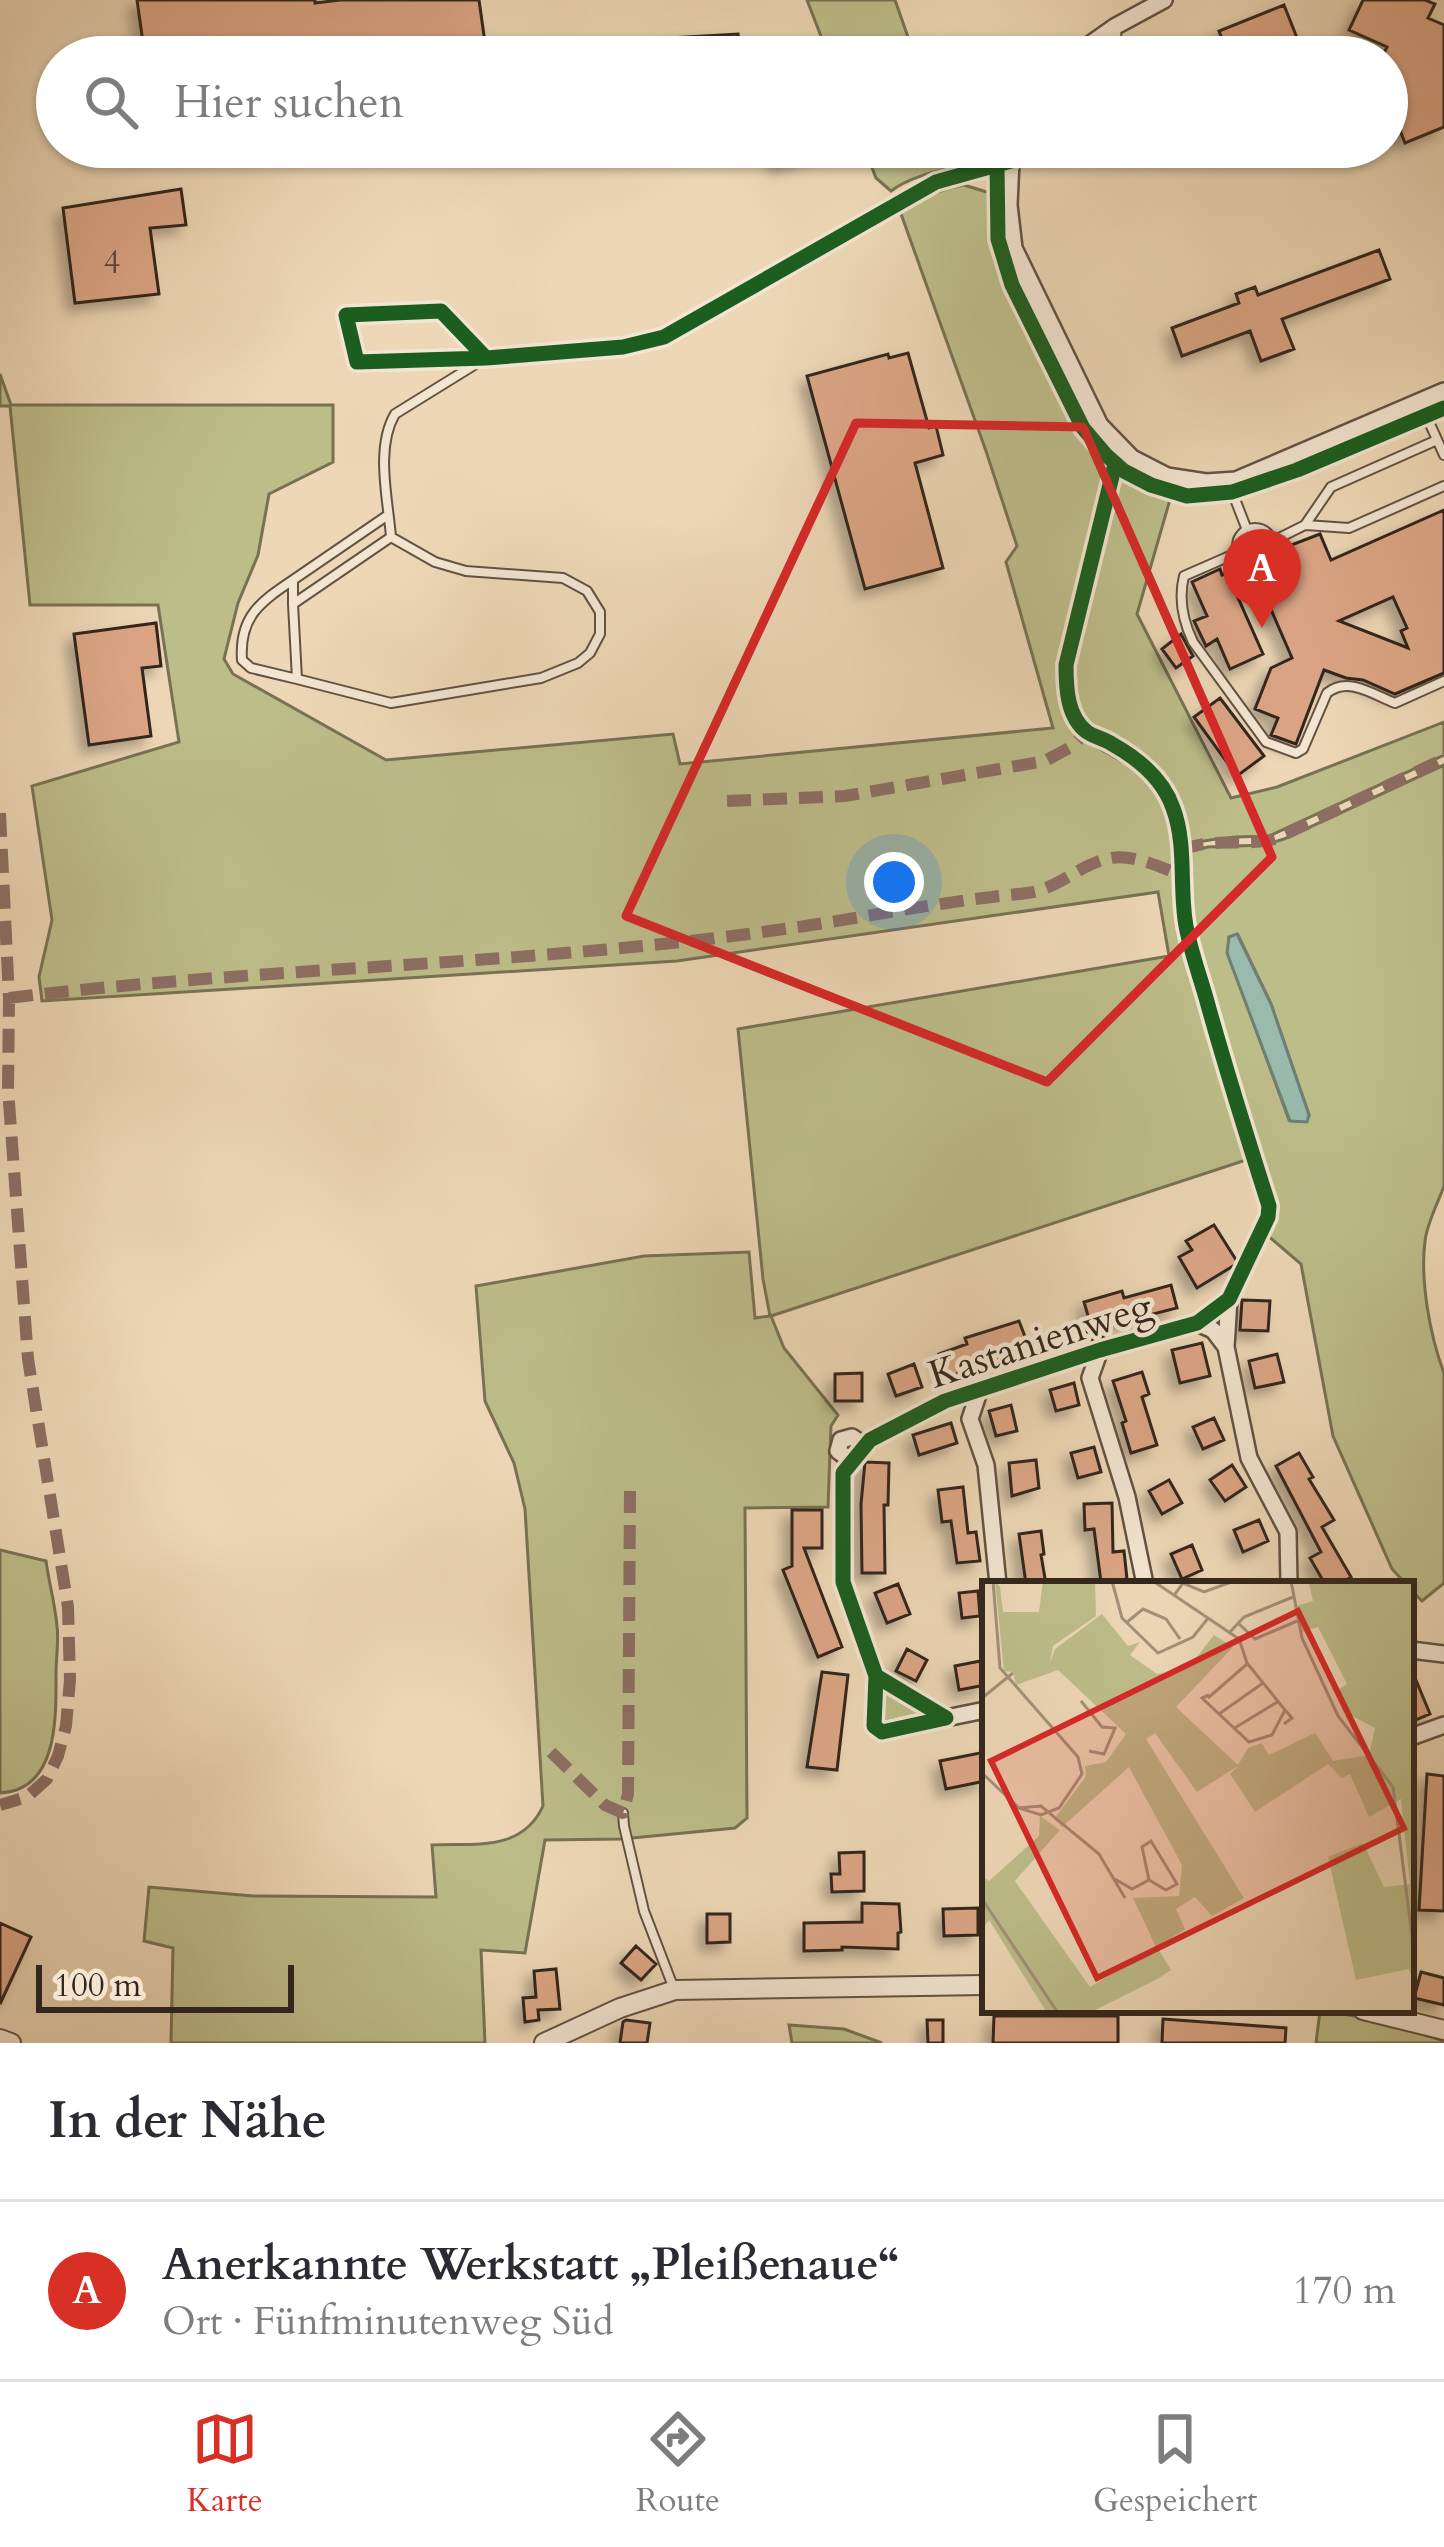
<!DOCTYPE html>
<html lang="de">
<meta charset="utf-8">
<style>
:root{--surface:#fff;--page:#f2f2f3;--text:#2b2b33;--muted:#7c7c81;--line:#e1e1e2;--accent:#d93025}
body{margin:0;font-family:Cardo,serif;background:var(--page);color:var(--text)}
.scale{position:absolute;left:36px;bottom:30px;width:258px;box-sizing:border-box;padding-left:12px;border:6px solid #33261d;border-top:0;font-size:33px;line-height:42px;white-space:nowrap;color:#33261d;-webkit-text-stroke:9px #f3e5d0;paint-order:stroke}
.you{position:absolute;left:894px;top:882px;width:42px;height:42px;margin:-30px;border:9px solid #fff;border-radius:50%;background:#1a73e8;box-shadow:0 0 0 18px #1a73e833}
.badge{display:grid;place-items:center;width:78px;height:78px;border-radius:50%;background:var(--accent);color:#fff;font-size:39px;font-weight:700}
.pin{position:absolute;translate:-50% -99px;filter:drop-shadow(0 3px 6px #0008)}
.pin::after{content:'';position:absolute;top:63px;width:42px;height:36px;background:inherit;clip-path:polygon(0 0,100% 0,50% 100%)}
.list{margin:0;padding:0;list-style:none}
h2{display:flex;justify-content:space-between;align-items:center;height:156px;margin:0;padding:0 48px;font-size:51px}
h2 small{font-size:39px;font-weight:400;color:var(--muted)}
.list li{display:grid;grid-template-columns:78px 1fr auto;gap:36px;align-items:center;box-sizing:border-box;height:180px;padding:0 48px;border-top:3px solid var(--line)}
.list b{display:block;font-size:45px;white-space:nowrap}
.list p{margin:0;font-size:39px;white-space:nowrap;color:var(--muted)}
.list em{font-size:39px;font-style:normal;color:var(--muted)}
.icon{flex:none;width:66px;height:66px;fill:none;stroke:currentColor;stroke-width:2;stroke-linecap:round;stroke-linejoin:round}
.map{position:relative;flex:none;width:1444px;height:2043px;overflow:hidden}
.search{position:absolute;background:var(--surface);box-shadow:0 3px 9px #0004;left:36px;right:36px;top:36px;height:132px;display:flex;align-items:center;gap:30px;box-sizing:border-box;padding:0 42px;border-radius:66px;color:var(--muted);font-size:45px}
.sheet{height:336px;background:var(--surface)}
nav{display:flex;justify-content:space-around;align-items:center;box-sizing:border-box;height:168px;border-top:3px solid var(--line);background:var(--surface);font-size:33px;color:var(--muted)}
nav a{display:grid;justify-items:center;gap:6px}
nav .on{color:var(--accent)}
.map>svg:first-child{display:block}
.green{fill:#bdbd8a;stroke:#787254;stroke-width:3;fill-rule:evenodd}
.water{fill:#99baac;stroke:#707f73;stroke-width:3}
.building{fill:#dba585;stroke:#33261d;stroke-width:3;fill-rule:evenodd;filter:url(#shadow)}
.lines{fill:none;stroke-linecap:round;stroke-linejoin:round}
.service-casing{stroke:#625243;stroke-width:12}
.minor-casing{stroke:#625243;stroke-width:20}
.tertiary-casing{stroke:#625243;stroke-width:22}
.service{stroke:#f3e5d0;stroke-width:8}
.minor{stroke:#f3e5d0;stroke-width:15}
.tertiary{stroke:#f3e5d0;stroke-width:18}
.quiet{stroke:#8d6e63;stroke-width:12;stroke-dasharray:24 12;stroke-linecap:butt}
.cycleway-casing{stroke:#f3e5d0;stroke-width:22}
.cycleway{stroke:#1b5e20;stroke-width:15}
.marked{fill:none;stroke:#d62828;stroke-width:9;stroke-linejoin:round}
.labels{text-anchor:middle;stroke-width:9;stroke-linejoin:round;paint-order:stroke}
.number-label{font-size:33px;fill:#5d4637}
.street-label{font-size:39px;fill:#33261d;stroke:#f3e5d0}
.inset-road{fill:none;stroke:#a39079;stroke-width:3}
.view{fill:#d62828;fill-opacity:0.15;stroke:#d62828;stroke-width:6}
.inset-edge{fill:none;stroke:#33261d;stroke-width:6}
</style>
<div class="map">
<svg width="1444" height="2043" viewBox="0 0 1444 2043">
<defs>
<filter id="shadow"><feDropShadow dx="-8" dy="8" stdDeviation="6" flood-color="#0004"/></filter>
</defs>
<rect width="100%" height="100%" fill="#edd7b6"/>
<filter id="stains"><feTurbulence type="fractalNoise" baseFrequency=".00167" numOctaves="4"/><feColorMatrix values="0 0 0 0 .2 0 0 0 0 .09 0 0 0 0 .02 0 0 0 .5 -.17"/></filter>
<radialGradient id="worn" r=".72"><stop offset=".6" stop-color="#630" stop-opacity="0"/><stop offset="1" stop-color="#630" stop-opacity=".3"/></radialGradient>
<path class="green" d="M807 0H895L915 57H829Z
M864 147H1000C976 170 924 166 891 191L876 178Z
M964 185 990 193 995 240 1009 287 1081 429 1110 465 1065 661 1062 662C1046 765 1131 736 1166 804 1183 837 1175 892 1183 930 1188 960 1199 989 1207 1019 1220 1066 1231 1112 1246 1160L771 1316 784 1348 838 1415 831 1426 828 1507 745 1508 747 1818 735 1828 622 1839 545 1840 525 1953 481 1950 485 2043H171L173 1948 144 1941 149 1887 253 1896 436 1897 432 1845C475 1843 522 1852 543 1806L525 1509 514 1463 485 1401 476 1286 644 1256 749 1252 755 1318 770 1316 763 1279 738 1029 1169 956 1158 892 677 961 42 1001 39 977 52 920 32 786 179 742 158 605H30L10 406H0V374L11 405H333V462L269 494 258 555 238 603 224 659 233 674 386 760 673 734 680 764 1053 728 1006 562 1017 546 986 451 900 211C921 197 939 190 964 185Z
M1120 472 1171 496 1137 614 1231 798 1277 787 1444 722V755L1267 837C1239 835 1210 839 1183 845 1181 823 1178 800 1167 780 1146 743 1107 741 1084 717 1076 707 1072 694 1068 683L1111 492Z
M1444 765V1186C1438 1203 1427 1223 1425 1241 1420 1281 1430 1336 1444 1373V1583L1422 1601 1411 1590V1584H1406L1392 1569 1333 1436 1301 1264 1267 1235 1277 1214 1262 1153 1250 1141 1194 946 1187 908 1184 853 1208 847 1264 845 1284 839ZM1238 935 1271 1004 1309 1115 1289 1120 1228 953 1229 937Z
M0 1550 46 1561C49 1583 55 1604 57 1626 59 1641 56 1657 56 1673 56 1716 59 1790 0 1793Z
M884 1689 926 1714 882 1722Z
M1320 2011C1362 2015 1403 2028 1444 2041V2043H1316Z
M789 2025 844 2029 882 2043H792Z"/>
<path class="water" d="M1237 934 1271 1004 1309 1115 1307 1122 1290 1121 1227 953 1229 937Z"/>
<path class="building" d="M137 0H315V3L340 0H479L487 57H145Z
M1363 0H1425L1435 4 1428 18 1444 25V127L1405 143 1387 97V57H1382L1387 47 1349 30Z
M1284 5 1299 43 1284 49 1287 57H1229L1219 31Z
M738 34 740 57H636L635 40Z
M773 147H826V150L779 165Z
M181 189 186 225 150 228 159 294 75 303 63 208Z
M1379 250 1390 279 1282 319 1294 349 1261 361 1250 331 1182 356 1172 328 1239 303 1236 294 1255 287 1258 295Z
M908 353 929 428 936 426 943 455 915 463 943 568 865 589 807 376 888 354 889 358Z
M1444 510V673L1395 694 1363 680 1346 678 1324 670 1296 744 1271 735 1278 718 1255 709 1271 668 1292 658 1260 584 1296 569 1286 547 1320 534 1331 560ZM1393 597 1407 628 1401 631 1408 648 1339 621Z
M1220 569 1222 575 1227 573 1263 654 1230 669 1217 639 1206 646 1194 621 1207 616 1192 582Z
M156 623 161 666 142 668 151 736 89 745 74 634Z
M1181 634 1193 656 1176 668 1162 649Z
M1220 698 1264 756 1237 776 1194 717Z
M1214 1225 1238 1263 1197 1288 1179 1257 1192 1250 1186 1241Z
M1171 1285 1177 1308 1105 1326 1107 1336 1089 1341 1083 1321 1089 1319 1084 1302 1122 1291 1124 1298Z
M1242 1300 1270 1301 1268 1331 1240 1330Z
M1019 1321 1029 1347 989 1361 990 1364 947 1377 939 1354 967 1344 965 1338Z
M1202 1343 1210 1376 1180 1383 1172 1350Z
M1277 1354 1284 1382 1255 1388 1249 1361Z
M914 1364 922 1387 896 1396 888 1374Z
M1142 1372 1149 1394 1142 1397 1157 1445 1131 1453 1122 1423 1126 1421 1113 1381Z
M862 1373V1401H835V1374Z
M1074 1383 1079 1405 1056 1411 1050 1390Z
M1011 1405 1017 1431 996 1436 989 1411Z
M1214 1418 1224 1440 1203 1449 1193 1427Z
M951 1423 957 1443 919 1455 913 1435Z
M1094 1447 1101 1472 1078 1478 1071 1453Z
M1299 1453 1313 1477 1309 1479 1334 1520 1322 1527 1351 1577 1339 1584H1325L1310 1558 1321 1552 1276 1466Z
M1036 1460 1039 1488 1012 1496 1009 1463Z
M865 1462 889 1463 888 1505H884L885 1573H862L861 1504Z
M1232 1465 1246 1487 1225 1501 1210 1480Z
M1169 1480 1182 1503 1162 1514 1149 1491Z
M963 1487 968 1533 976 1532 980 1561 957 1563 951 1521 942 1522 938 1490Z
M1112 1503 1113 1552 1124 1551 1127 1579 1101 1582 1094 1529 1085 1530 1084 1504Z
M792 1510H822V1548H804L842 1647 818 1657 783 1570 792 1566Z
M1259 1520 1268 1541 1243 1552 1234 1530Z
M1041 1531 1044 1554 1041 1555 1046 1584H1026L1019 1534Z
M1192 1545 1202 1570 1182 1579 1171 1554Z
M898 1584 910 1614 887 1623 875 1593Z
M978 1591 980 1616 962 1618 959 1593Z
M907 1649 927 1660 916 1681 896 1671Z
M980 1661 985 1685 959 1690 955 1666Z
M1411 1668 1430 1714 1411 1722Z
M822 1672 848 1675 837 1770 807 1767Z
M985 1752V1781L946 1789 940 1761Z
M1427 1774 1444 1776V1911L1419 1910Z
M864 1852V1891L832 1892 831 1874H840L839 1853Z
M862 1903 899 1904 901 1932 898 1933V1949L842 1947V1950L804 1951V1923L862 1922Z
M978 1908V1935L944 1936 943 1909Z
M707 1914H730V1942L707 1943Z
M0 1923 31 1937 0 2004Z
M636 1946 656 1964 641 1980 621 1963Z
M556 1969 560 2009 538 2010 539 2020 525 2022 523 1998 536 1997 534 1971Z
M1421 1972 1444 1978V2005L1414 1998Z
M994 2016H1118V2043H993Z
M1163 2019 1286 2028 1285 2043H1162Z
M626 2020 650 2023 647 2043H620L623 2022Z
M927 2020H943V2043H928Z"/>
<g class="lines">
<defs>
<path id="service" d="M1116 27 1117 57
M1011 161 1073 153 1077 147
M1420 402 1444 455
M1228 481 1247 530
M1306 525 1349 528 1444 486
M1237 546a18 18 0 1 1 36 0a18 18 0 1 1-36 0Z
M391 537 435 562 466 571 563 578 587 591 600 612V634L590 653 578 663 541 678 391 703 297 679 293 604 391 537C388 499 375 448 395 414L479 362
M1273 541 1305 525 1331 487 1437 440
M1239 552 1184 576C1178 600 1183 621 1193 642L1266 742 1296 753 1303 749 1327 693C1348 676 1372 694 1395 703L1444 681
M293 580C260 602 239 617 242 660L251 668 297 679
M293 604V580L388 515
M623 1813 624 1826 644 1911 674 1989"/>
<path id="minor" d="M1072 57 1116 26 1164 0
M1015 147 1011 161 1009 205 1014 248 1100 425 1132 458 1167 476 1206 482 1236 480 1444 391
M486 358 441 311 346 315 357 362 486 358 499 357 623 347 664 337 936 182 1011 161
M1197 1323 1213 1330 1226 1347 1249 1458 1288 1532 1289 1584
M1226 1347 1229 1299
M1100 1350 1090 1378 1127 1497 1145 1584
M980 1389 970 1419 986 1465 998 1584
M850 1460 838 1451 841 1440 852 1437 864 1445
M1411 1650 1444 1654
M876 1676 946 1718 882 1732 874 1726 876 1676 843 1582V1473L850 1460 870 1440 945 1401 1100 1350 1197 1323 1229 1299
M946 1718 985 1710
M1411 1737 1444 1725"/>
<path id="tertiary" d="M1363 2010 1444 2030
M0 2039 11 2043
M544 2043 620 2008 675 1990 985 1985"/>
</defs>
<use href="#service" class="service-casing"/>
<use href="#minor" class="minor-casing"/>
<use href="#tertiary" class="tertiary-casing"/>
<use href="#service" class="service"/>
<use href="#minor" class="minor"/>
<use href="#tertiary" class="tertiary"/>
<path class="quiet" d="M727 801 845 796 1045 761 1071 747 1086 732
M0 813 9 998 8 1089 28 1359 68 1607 70 1680 66 1726 58 1756 47 1779 27 1797 0 1805
M1180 850C1216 837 1241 847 1275 839L1444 759
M9 998C294 963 583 966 866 916 908 909 950 902 992 897 1009 894 1030 895 1046 888 1069 879 1085 863 1111 858 1133 854 1161 867 1180 875
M551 1752 605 1805 623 1813 628 1794 630 1491"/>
<defs>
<path id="cycleway" d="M997 165 998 239 1012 285 1083 428 1106 455 1124 471 1151 485 1187 496 1232 492 1297 470 1444 408
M486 358 441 311 346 315 357 362 486 358 499 357 623 347 664 337 936 182 1011 161
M876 1676 946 1718 882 1732 874 1726 876 1676 843 1582V1473L870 1440 945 1401 1100 1350 1197 1323 1229 1299 1268 1217 1269 1206C1248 1140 1227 1073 1208 1005 1201 979 1191 953 1186 926 1179 888 1187 845 1173 808 1163 779 1139 759 1112 744 1105 739 1094 737 1087 732 1067 717 1066 688 1066 665L1115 464"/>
</defs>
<use href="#cycleway" class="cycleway-casing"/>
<use href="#cycleway" class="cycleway"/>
</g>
<path class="marked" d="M856 423 1083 427 1272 857 1047 1082 626 916Z"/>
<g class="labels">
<g class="number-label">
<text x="112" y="273">4</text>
</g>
<g class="street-label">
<text transform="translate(1040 1339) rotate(-18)" y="14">Kastanienweg</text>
</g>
</g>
<g transform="translate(982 1581)">
<rect width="432" height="432" fill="#edd7b6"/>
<path d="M13 0 18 6 21 31H57L61 0H113L114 35 71 65 68 82 73 68 120 33 146 65 158 61 148 74 175 93 206 87 232 54 251 66 194 126 256 184 266 167 280 162 287 174 333 152 351 180 387 174 393 147 361 130 356 109 365 103 336 46 320 51 315 25 331 20 327 3 336 0H432V404L427 388 374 399 346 276 381 262 402 306 428 303 419 218 387 236 368 193 360 197 346 183 273 231 248 193 256 185 215 211 173 152 164 158 262 317 230 335 213 316 194 328 203 348 175 366 189 389 177 397 107 432H65L7 339 0 349V295L7 300 57 255 58 235 78 249 33 300 108 406 174 366 151 317 197 315 200 284 147 186 80 246 72 238 104 195 103 185 124 181 144 153 76 89 34 104 31 91 22 90Z" fill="#bdbd8a"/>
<path class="inset-road" d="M130 0 140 37 176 72 211 56 227 36M171 0 257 58 265 82 303 129M309 0 320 57 356 135 411 206 432 370M193 13 201 2 222 11 252 0M144 42 161 28 184 38 198 58M257 43 273 58 315 40M248 51 262 36 311 16M227 114 220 117 267 161 290 154 303 129 310 137 302 143M0 117 31 92M226 117 265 83M99 120 120 146 133 147 122 173 107 170M237 133 281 102M251 148 297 120M0 192 37 227 59 234 77 227 100 193 96 176 18 87 11 0M37 227 59 225 117 273 143 317M133 298 150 308 167 299 184 309 195 303 169 260 160 266 167 299M0 318 76 432"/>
<path class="view" d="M316 30 422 247 115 397 9 180Z"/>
<rect width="432" height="432" class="inset-edge"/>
</g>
<rect width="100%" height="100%" filter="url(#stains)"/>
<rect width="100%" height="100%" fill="url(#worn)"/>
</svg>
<div class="scale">100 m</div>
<div class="you"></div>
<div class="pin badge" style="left:1262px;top:628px">A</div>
<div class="search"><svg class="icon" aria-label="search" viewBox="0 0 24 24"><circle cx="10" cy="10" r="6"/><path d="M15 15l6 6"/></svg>Hier suchen</div>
</div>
<section class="sheet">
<h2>In der Nähe<small></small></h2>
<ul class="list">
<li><span class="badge">A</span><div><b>Anerkannte Werkstatt „Pleißenaue“</b><p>Ort · Fünfminutenweg Süd</p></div><em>170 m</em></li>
</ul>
</section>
<nav>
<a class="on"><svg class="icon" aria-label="map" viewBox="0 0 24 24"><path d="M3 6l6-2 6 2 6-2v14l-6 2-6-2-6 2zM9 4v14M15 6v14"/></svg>Karte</a>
<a><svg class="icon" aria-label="directions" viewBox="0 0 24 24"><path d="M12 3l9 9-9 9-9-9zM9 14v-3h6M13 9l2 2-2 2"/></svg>Route</a>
<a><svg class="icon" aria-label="saved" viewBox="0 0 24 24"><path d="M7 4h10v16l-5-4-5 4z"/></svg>Gespeichert</a>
</nav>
